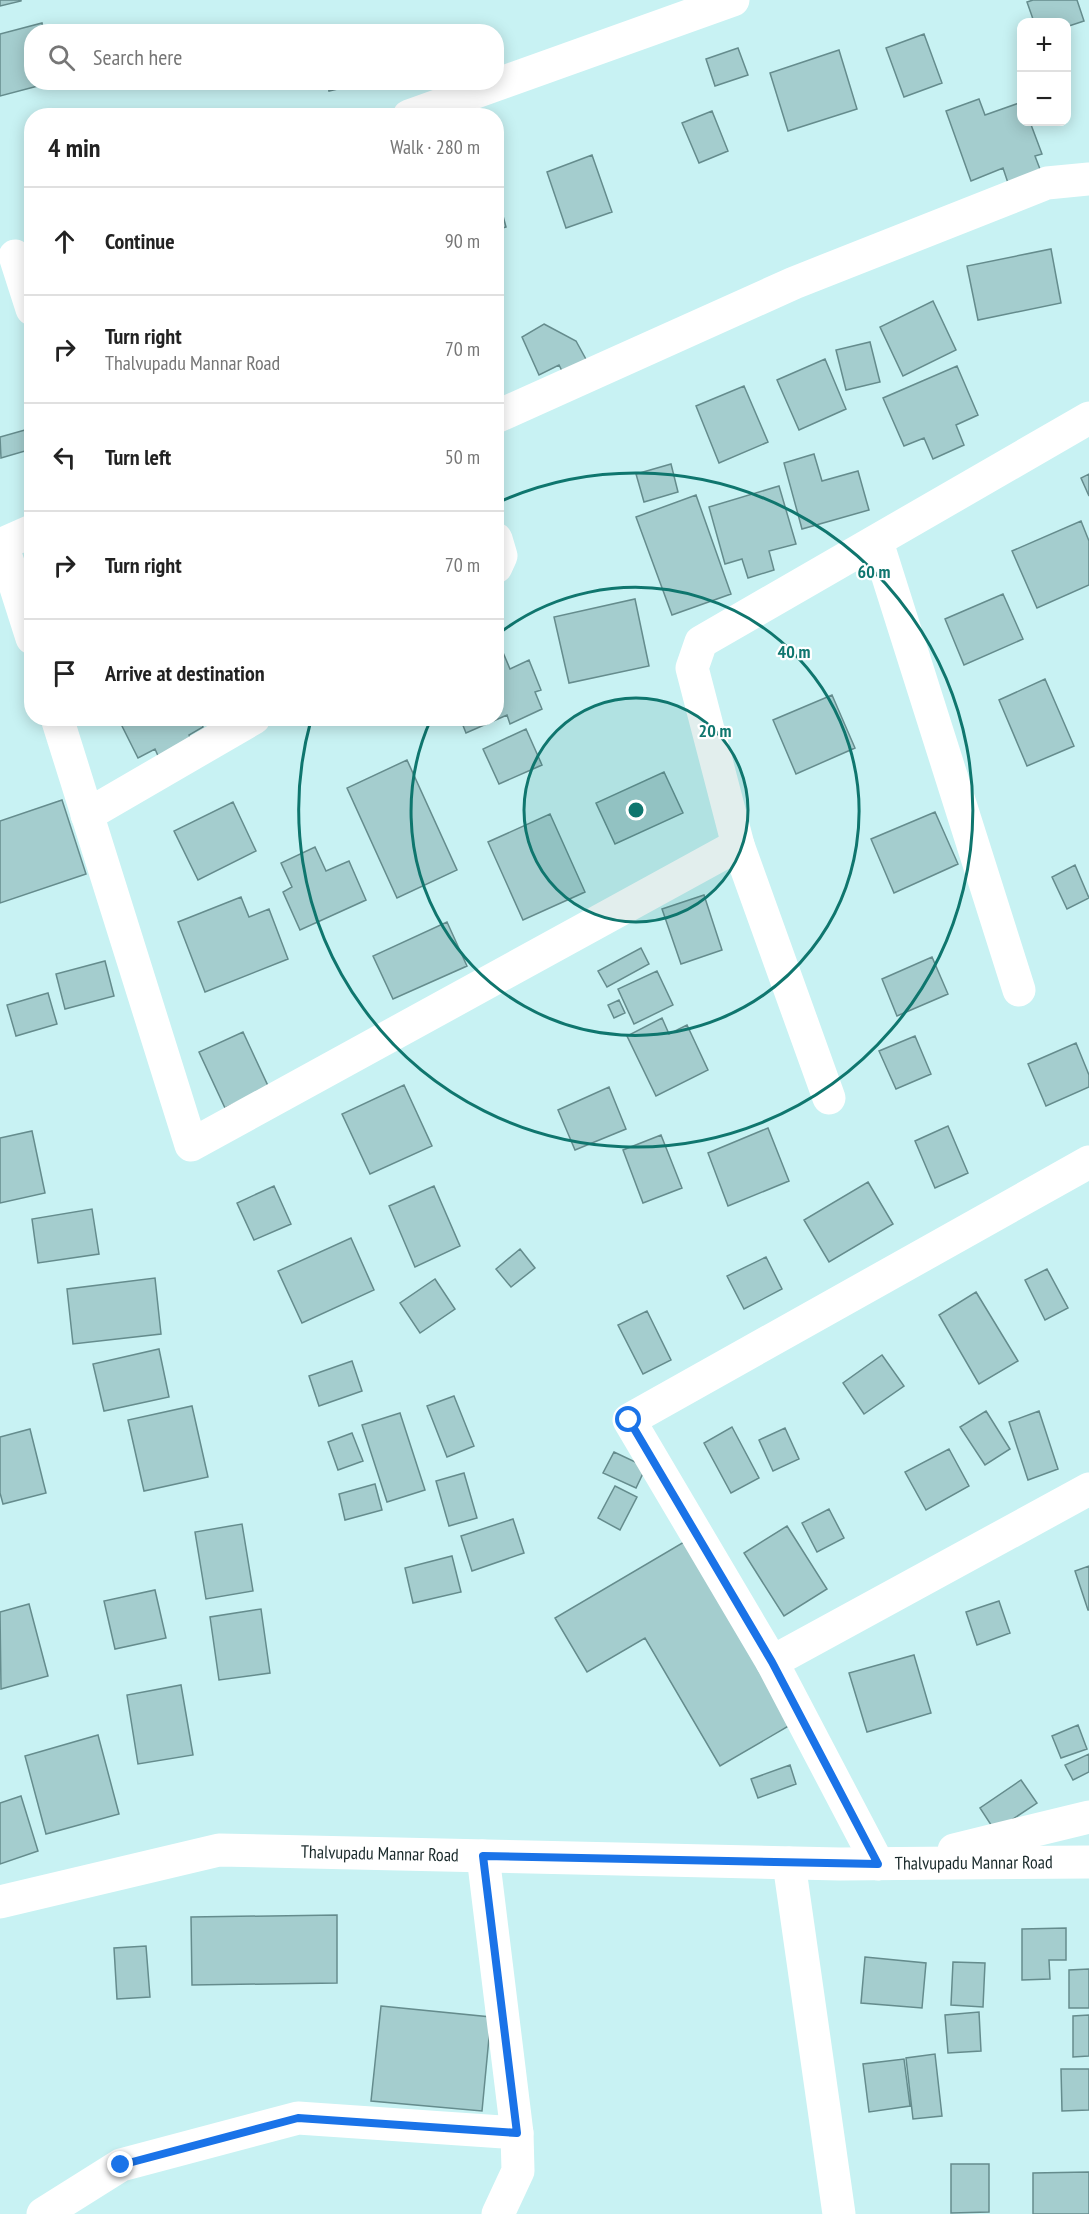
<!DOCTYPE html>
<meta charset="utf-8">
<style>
:root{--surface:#fff;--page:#f6f6f6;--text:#222;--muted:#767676;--line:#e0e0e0}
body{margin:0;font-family:"PT Sans Narrow",sans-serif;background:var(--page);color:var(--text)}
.controls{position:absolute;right:18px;top:18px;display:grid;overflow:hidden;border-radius:12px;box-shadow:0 3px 15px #0003}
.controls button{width:54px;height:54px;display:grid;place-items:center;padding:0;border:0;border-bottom:2px solid var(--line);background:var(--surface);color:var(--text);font:30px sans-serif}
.stop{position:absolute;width:18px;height:18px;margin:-14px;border:4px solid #1a73e8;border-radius:50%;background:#fff}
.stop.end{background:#1a73e8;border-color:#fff;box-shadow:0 2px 6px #0008}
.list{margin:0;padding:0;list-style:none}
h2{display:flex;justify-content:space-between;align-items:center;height:78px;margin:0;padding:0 24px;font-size:26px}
h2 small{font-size:20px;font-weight:400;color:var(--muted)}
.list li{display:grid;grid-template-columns:39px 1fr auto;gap:18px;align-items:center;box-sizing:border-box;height:108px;padding:0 24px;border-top:2px solid var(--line)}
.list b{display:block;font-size:22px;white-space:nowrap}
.list p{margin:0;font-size:20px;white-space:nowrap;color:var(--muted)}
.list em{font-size:20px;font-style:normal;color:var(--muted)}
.icon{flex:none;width:33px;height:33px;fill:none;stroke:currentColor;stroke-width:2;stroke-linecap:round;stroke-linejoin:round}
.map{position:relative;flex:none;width:1089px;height:2214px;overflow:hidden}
.search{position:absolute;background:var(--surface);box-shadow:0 3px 15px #0003;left:24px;top:24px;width:480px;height:66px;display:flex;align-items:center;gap:15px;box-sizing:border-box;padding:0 21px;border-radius:24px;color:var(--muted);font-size:22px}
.panel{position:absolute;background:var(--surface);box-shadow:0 3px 15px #0003;left:24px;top:108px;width:480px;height:618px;border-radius:24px}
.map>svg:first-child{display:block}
.building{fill:#a4cdce;stroke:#658c8d;stroke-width:1.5}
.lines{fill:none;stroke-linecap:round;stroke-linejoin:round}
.minor{stroke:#fff;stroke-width:33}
.route{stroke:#1a73e8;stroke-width:8}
.ring{fill:none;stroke:#0f766e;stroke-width:3}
.labels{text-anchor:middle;stroke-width:4.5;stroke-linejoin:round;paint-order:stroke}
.street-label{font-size:18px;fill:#1a2a2b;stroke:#fff}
.centre{fill:#0f766e;stroke:#fff;stroke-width:3}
.ring-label{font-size:18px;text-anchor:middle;font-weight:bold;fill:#0f766e;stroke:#fff;stroke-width:4.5;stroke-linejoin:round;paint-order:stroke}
</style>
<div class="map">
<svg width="1089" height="2214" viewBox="0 0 1089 2214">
<rect width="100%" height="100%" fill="#c8f2f3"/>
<path class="building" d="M0 0H21V1L0 6Z
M1033 0H1077L1084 21 1066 27V22H1034L1027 2Z
M42 23 44 32H32V82H53L0 96V34Z
M924 34 942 83 904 97 886 48Z
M738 48 748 75 715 86 706 59Z
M839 50 857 109 788 131 770 73Z
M327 82H363V83L329 91Z
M979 99 985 115 1022 102V122H1030L1042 154 1035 156 1043 177 1010 189 1003 168 971 181 946 111Z
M712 111 728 151 699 163 682 123Z
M592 155 612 212 566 228 547 172Z
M496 190 506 227 496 230Z
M1051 249 1061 303 978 320 967 266Z
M933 301 956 350 903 376 880 327Z
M544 324 576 341 588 363 564 375 559 365 539 375 522 337Z
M870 342 880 382 846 390 836 350Z
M825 359 846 409 799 430 777 380Z
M957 366 978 415 956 425 964 445 933 459 924 438 904 446 883 398Z
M744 386 768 442 719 463 696 406Z
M32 428V449L1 458 0 437Z
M814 454 822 481 858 471 869 510 802 529 784 463Z
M671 464 678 492 644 502 636 474Z
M1089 474V496L1081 478Z
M779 486 796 544 769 551 774 570 748 578 742 559 725 564 709 507Z
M696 495 731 594 672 615 636 517Z
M1081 521 1089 541V585L1037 608 1012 551Z
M1003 594 1023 639 964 665 945 619Z
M635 599 649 666 569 683 554 617Z
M496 636 510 669 529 660 541 690 535 692 542 709 510 724 507 715 466 733 460 718H496Z
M1045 679 1074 746 1027 766 999 700Z
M832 695 855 748 796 774 773 720Z
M131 718H199L203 727 189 735 195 747 162 765 155 749 138 758 121 724Z
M526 729 542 765 499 784 483 749Z
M407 760 457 870 397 898 347 788Z
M664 772 683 813 615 844 596 803Z
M62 800 86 874 0 903V821Z
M233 802 256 851 198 880 174 831Z
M935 812 958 864 894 893 871 839Z
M550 814 585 892 523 920 488 842Z
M315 847 326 871 349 861 366 900 300 930 283 892 292 887 281 863Z
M1075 865 1089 898 1067 909 1052 877Z
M704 895 722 950 681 964 662 909Z
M241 897 249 917 269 909 288 959 205 992 178 922Z
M447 922 467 966 393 999 373 956Z
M641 948 649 964 607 987 598 971Z
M932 957 948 994 897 1016 882 979Z
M105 961 114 996 65 1009 56 974Z
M657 971 673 1005 634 1024 618 989Z
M48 993 57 1024 16 1036 7 1005Z
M619 1000 625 1013 614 1018 608 1005Z
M662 1018 669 1034 687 1025 708 1070 656 1096 627 1036Z
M243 1032 269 1088 225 1108 199 1052Z
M915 1036 931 1074 896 1089 879 1051Z
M1076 1043 1089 1075V1087L1046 1106 1028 1064Z
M404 1085 432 1146 370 1174 342 1114Z
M609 1087 626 1129 575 1150 558 1110Z
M948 1126 968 1173 935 1188 915 1141Z
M768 1128 789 1181 728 1206 708 1153Z
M32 1131 45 1193 0 1203V1138Z
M661 1135 682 1188 643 1203 623 1150Z
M868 1182 893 1224 829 1262 804 1220Z
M274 1186 291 1224 254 1240 237 1203Z
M434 1186 460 1246 415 1267 389 1206Z
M92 1209 99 1254 38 1263 32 1219Z
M351 1238 374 1290 302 1323 278 1271Z
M520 1249 535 1268 511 1287 496 1269Z
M766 1257 782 1289 744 1309 727 1276Z
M1047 1269 1068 1308 1045 1320 1025 1280Z
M155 1278 161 1334 73 1344 67 1289Z
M435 1279 455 1309 420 1333 400 1303Z
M976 1292 1018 1361 979 1384 939 1315Z
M647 1311 671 1360 643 1374 618 1325Z
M159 1349 169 1397 104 1411 93 1364Z
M882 1355 904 1386 864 1414 843 1383Z
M352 1361 362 1391 319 1406 309 1376Z
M454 1396 474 1446 447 1457 427 1406Z
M192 1406 208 1477 144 1491 128 1420Z
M986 1411 1010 1449 985 1465 960 1427Z
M1039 1411 1058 1469 1028 1480 1009 1422Z
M400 1413 425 1490 387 1502 362 1425Z
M732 1427 759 1478 731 1493 704 1443Z
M785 1428 799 1459 773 1471 759 1440Z
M30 1429 46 1493 3 1504 0 1493V1437Z
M352 1433 363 1461 338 1470 328 1442Z
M949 1449 969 1486 926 1510 905 1472Z
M614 1452 646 1467 636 1488 603 1473Z
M464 1473 477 1518 449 1526 436 1481Z
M375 1484 382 1510 345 1520 339 1494Z
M615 1486 637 1497 620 1530 598 1518Z
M829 1509 844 1538 817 1552 802 1523Z
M513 1519 524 1553 472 1571 461 1536Z
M242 1524 253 1591 206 1599 195 1532Z
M787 1526 827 1589 784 1616 744 1553Z
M684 1542 792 1724 720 1766 645 1638 587 1672 555 1618Z
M452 1556 461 1592 413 1603 405 1568Z
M1089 1566V1610H1088L1075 1571Z
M155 1590 166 1638 115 1649 104 1601Z
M999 1601 1010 1633 977 1645 966 1612Z
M29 1604 48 1676 1 1689 0 1612Z
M261 1609 270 1673 219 1680 210 1617Z
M914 1655 931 1713 867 1732 849 1673Z
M181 1685 193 1755 138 1764 127 1695Z
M1078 1725 1087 1749 1061 1758 1052 1736Z
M98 1735 119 1814 46 1834 25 1756Z
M1089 1754V1772L1073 1780 1065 1765Z
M790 1765 796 1784 758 1798 751 1779Z
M1021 1780 1037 1803 995 1831 980 1808Z
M21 1796 38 1851 0 1864V1803Z
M337 1915V1983L192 1985 191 1917Z
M1066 1928V1960H1049L1050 1979 1022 1980V1929Z
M146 1946 150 1997 117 1999 114 1948Z
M865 1957 926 1963 922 2008 861 2003Z
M953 1962 985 1963 983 2007 951 2005Z
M1089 1969V2008H1069V1970Z
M381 2006 491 2017 482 2111 371 2101Z
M979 2012 981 2051 948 2053 945 2015Z
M1089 2015V2056L1073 2057V2016Z
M935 2054 942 2116 913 2119 906 2058Z
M904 2059 910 2106 869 2112 863 2064Z
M1061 2069H1089V2110L1062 2111Z
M951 2164H989V2212L951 2213Z
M1089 2172V2214H1033V2173Z"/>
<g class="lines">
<g class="minor">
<path d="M409 116 733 0"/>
<path d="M15 256 32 309"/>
<path d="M496 417 794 283 1047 183 1089 179"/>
<path d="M32 531 2 544 32 638"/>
<path d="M496 539 501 556 496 567"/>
<path d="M877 542 1019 990"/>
<path d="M57 718 191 1145 738 845 692 668 701 642 1089 418"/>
<path d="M87 815 254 718"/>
<path d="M738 845 829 1098"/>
<path d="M772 1662 1089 1489"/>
<path d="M954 1850 1089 1817"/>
<path d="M483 1856 517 2133 518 2171 498 2214"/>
<path d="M789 1863 839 2214"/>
<path d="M878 1864 772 1662 629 1420 1089 1162"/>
<path id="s1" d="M0 1902 219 1850 840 1864 1089 1862"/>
<path d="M43 2214 121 2165 298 2118 517 2133"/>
</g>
</g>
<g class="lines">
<path class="route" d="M121 2165 298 2118 517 2133 483 1856 878 1864 772 1662 629 1420"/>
</g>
<circle cx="636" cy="810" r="112" fill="#0f766e" fill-opacity=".12"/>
<g class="ring">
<circle cx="636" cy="810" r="112"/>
<path d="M497 635A224 224 0 1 1 431 719"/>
<path d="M499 502A337 337 0 1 1 311 720"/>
</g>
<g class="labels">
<g class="street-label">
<text dy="6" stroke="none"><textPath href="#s1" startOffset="386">Thalvupadu Mannar Road</textPath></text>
<text dy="6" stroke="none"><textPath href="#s1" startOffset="980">Thalvupadu Mannar Road</textPath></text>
</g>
</g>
<circle cx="636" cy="810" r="9" class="centre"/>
<g class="ring-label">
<text x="874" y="578">60 m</text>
<text x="794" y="658">40 m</text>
<text x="715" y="737">20 m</text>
</g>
</svg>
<div class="controls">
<button>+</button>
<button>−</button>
</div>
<div class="stop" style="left:629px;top:1420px"></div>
<div class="stop end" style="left:121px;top:2165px"></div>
<div class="search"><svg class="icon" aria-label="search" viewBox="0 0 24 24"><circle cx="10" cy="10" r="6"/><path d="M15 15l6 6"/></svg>Search here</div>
<section class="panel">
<h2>4 min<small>Walk · 280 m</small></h2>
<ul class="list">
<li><svg class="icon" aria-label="ahead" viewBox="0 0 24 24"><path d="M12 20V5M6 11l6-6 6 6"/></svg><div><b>Continue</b></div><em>90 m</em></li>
<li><svg class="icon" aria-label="right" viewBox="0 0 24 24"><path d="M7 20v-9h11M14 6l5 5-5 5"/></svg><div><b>Turn right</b><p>Thalvupadu Mannar Road</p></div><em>70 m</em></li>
<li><svg class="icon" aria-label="left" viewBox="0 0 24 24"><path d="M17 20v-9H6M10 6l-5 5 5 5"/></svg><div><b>Turn left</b></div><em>50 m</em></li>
<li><svg class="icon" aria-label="right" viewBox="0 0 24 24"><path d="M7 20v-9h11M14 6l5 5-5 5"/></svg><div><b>Turn right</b></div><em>70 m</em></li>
<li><svg class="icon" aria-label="arrive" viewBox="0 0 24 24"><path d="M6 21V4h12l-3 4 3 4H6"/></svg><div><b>Arrive at destination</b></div></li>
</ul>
</section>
</div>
